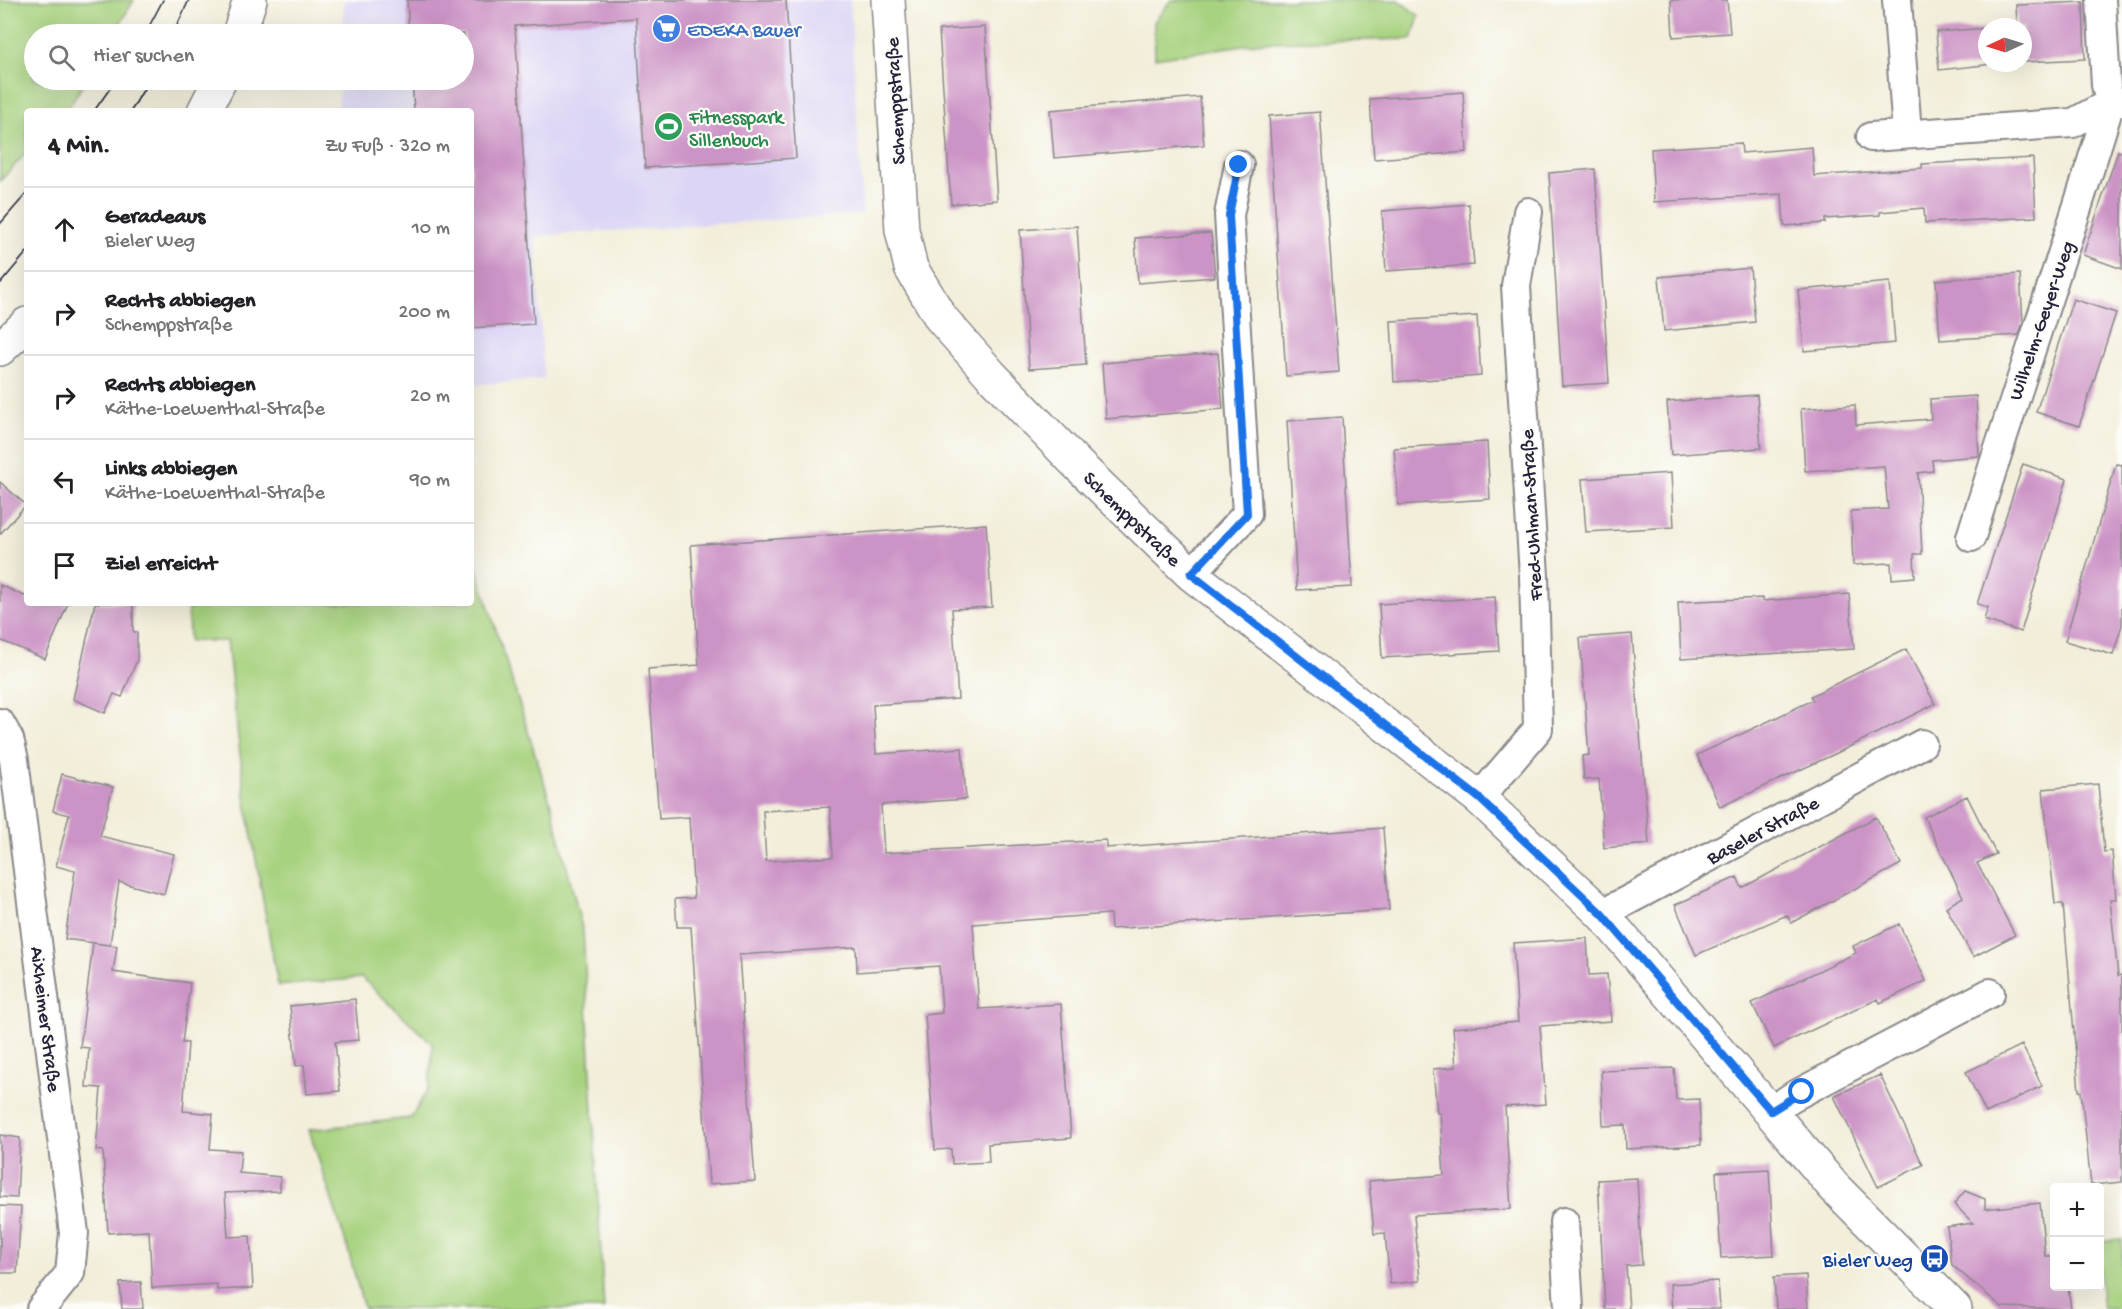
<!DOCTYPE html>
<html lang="de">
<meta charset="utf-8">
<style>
:root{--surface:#fff;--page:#f2f2f2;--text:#202124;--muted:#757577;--line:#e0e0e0}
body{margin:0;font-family:"Gochi Hand",sans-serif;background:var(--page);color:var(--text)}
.controls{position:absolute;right:18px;bottom:18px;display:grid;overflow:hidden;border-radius:6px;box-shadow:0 6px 24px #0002}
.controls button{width:54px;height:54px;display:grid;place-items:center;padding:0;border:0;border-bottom:2px solid var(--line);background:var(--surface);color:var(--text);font:30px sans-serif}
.compass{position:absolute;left:1978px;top:18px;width:54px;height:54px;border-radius:50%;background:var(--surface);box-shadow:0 6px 24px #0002;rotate:266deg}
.stop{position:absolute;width:18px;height:18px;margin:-14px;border:4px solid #1a73e8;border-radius:50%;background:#fff}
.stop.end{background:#1a73e8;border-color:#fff;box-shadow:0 2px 6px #0008}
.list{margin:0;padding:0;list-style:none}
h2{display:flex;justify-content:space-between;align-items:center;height:78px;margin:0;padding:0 24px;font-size:26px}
h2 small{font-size:20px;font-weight:400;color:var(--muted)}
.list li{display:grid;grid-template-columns:39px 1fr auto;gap:18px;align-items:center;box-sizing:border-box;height:84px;padding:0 24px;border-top:2px solid var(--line)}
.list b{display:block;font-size:22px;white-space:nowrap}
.list p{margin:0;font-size:20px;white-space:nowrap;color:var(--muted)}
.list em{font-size:20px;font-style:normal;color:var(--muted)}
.icon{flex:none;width:33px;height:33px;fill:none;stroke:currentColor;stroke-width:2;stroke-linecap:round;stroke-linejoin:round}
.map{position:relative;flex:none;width:2122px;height:1309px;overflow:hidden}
.search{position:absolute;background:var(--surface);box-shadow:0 6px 24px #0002;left:24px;top:24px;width:450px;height:66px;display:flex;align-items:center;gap:15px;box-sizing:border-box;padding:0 21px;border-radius:33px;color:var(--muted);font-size:22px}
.panel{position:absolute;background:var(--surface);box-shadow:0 6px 24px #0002;left:24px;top:108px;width:450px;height:498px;border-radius:6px}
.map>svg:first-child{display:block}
.built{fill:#dcd5f6}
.green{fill:#a7d27f;stroke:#647a5d;stroke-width:1.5}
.building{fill:#cc93c6;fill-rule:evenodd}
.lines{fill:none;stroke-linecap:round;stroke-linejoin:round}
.minor-casing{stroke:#8a888a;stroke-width:32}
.tertiary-casing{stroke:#8a888a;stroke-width:36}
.secondary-casing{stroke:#8a888a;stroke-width:36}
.minor{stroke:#fff;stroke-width:28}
.tertiary{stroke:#fff;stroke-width:33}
.secondary{stroke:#fff;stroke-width:33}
.tram{stroke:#22223b;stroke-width:1.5}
.route{stroke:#1a73e8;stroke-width:8}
.labels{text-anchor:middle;stroke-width:4.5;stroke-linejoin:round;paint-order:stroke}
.shop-label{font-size:20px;fill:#366cbe;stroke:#fdfcf7;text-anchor:start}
.street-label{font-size:20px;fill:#22223b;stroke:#fdfcf7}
.leisure-label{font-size:20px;fill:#27864d;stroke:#fdfcf7;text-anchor:start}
.transit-label{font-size:20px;fill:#164399;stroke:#fdfcf7;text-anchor:end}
</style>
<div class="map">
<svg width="2122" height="1309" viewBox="0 0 2122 1309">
<rect width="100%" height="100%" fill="#fdfcf7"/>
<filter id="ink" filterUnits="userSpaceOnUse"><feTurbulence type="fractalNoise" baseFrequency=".0167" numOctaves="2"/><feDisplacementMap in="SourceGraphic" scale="12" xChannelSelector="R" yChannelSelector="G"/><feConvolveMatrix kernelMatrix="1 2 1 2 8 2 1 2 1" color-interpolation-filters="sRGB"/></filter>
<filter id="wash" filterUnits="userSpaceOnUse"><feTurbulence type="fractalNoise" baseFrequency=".008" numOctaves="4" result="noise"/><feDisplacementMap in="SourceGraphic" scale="24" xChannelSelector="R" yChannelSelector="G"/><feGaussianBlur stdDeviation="1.35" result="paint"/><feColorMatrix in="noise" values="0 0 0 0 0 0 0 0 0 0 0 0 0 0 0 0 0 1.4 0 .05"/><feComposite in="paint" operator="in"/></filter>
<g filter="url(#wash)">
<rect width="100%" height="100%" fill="#f2eeda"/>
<path class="built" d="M344 0H850L863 214 535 236 544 379 471 385V111H338L340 80H464V34H343Z"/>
<path class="green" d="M0 0H134L114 34H34V80H86L66 111H27V152L0 181Z
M1171 0H1398L1419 16 1412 39 1264 42 1155 58 1154 22Z
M471 550 553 811 583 932 604 1309H364L347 1246 309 1130 411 1118 429 1087 433 1044 362 978 278 986 245 797 227 641H189L188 603H471Z
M2122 1239V1309H2103L2100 1282V1241Z"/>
<g id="blocks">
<path class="building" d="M407 0H786L796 158 645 168 636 18 515 26 534 324 471 328V111H414L412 80H464V34H409Z
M1671 0H1727L1730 33 1673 37Z
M2083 2 2085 59 2023 62V27H1998L2017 25 2016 5Z
M985 27 997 200 951 204 939 30Z
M1987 28V63H2003L1939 70 1936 32Z
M1463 92 1467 152 1374 159 1370 99Z
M1200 97 1204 145 1054 158 1050 110Z
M1320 112 1339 372 1286 376 1269 116Z
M1741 143 1742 153 1812 147 1814 176 1922 168V164L2033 158 2036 217 1925 223 1924 208 1880 212V215L1825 219V223L1784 226 1782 194 1654 202 1651 149Z
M2118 151 2122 152V269L2083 255Z
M1595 169 1609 383 1562 386 1549 173Z
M1469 204 1474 265 1386 271 1382 211Z
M1077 226 1086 365 1029 369 1020 230Z
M1211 233 1215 277 1138 283 1135 238Z
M1750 268 1755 322 1664 331 1659 277Z
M2020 274 2023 322 2019 335 1940 340 1936 280Z
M1890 282 1895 343 1804 351 1798 290Z
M2073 299 2116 313 2079 426 2036 412Z
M1477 316 1481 376 1394 382 1391 321Z
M1218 353 1223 409 1106 419 1102 363Z
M1757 395 1761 448 1671 455 1667 402Z
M1976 396 1979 456 1932 460 1933 471 1918 473 1922 554H1914L1915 577 1892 579 1891 563 1853 565 1851 511 1888 509 1884 466 1805 471 1801 409 1855 405 1856 425 1931 419 1930 399Z
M1342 417 1352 587 1297 590 1287 421Z
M1487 442 1490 499 1398 505 1394 448Z
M2023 464 2067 479 2021 632 1984 620 1988 607 1977 604Z
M2116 464 2122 465V625L2113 655 2065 641Z
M1671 473 1674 527 1586 532 1582 479Z
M0 482 26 505 0 534Z
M986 524 992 607 952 609 958 699 873 705 876 754 962 748 966 799 881 805 884 853 1106 840V848L1383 828 1389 910 1111 929 1110 914 973 924 979 1009 1061 1004 1071 1138 988 1144 989 1162 952 1164 951 1149 935 1150 925 1015 942 1013 939 966 857 972 856 947 739 955 755 1181 709 1184 691 927H677L675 899 694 898 689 817 659 819 648 669 699 665 691 545ZM830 807 833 857 766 861 763 811Z
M0 585 27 597V603H68L45 659 0 640Z
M1849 594 1854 649 1681 659 1678 602 1763 598V601Z
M1495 597 1499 651 1382 658 1379 604Z
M95 603H133V631L137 633V660L122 697 114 694 105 713 73 699Z
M1632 634 1649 844 1604 848 1599 779 1584 780 1582 756 1589 755 1580 638Z
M1906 649 1935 704 1839 752 1720 807 1697 755 1813 700 1811 696Z
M62 774 113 787 100 836 174 854 164 894 119 882 110 945 117 946 113 972 190 983 182 1043H188L183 1111 213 1114 210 1149 241 1151 239 1173 280 1177V1191L225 1193 228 1237 250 1236 253 1288 217 1290V1284L152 1288 149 1231 108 1233 103 1151 96 1150 101 1088 86 1087 89 1048 80 1047 93 943 109 945 65 939 75 871 56 866 69 815 53 811Z
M2098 784 2104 852 2112 851 2116 899H2110L2118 976 2122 975V1182L2091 1185 2081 1091H2079L2063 904H2055L2043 789Z
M1967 796 1996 854 1977 863 2015 935 1973 957 1946 907 1963 897 1924 817Z
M1876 817 1901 864 1791 923 1787 915 1696 955 1675 905 1737 877 1742 888Z
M1899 924 1926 981 1880 1003 1878 999 1774 1048 1752 1003 1856 953 1853 946Z
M1587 938 1589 975 1607 974 1611 1021 1540 1026 1546 1104 1505 1107 1511 1209 1414 1215 1420 1281 1390 1284 1385 1233 1374 1234 1369 1181 1444 1175 1440 1113H1437L1433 1069 1456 1067 1453 1028 1518 1022 1513 943Z
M355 999 359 1040 335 1042 340 1091 307 1094 304 1065 296 1066 290 1006Z
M2022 1045 2042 1086 1986 1113 1966 1072Z
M1674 1068 1676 1100 1699 1099 1701 1145 1626 1149 1625 1125 1603 1126 1601 1071Z
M1880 1075 1923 1165 1878 1187 1834 1096Z
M0 1135 20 1138 17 1198 0 1197Z
M1769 1169 1774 1255 1721 1258 1716 1172Z
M1637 1178 1642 1265 1626 1266 1629 1309H1605L1598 1180Z
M1965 1191 1985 1199V1209L2040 1203 2045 1256H2055V1287H2068L2071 1309 2002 1307 1952 1265 1947 1227 1973 1223 1954 1204Z
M0 1206 21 1207 17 1273H0Z
M1806 1275 1808 1309H1776L1774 1277Z
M1718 1281 1720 1309H1672L1670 1284Z
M141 1282 143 1309H122L120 1283Z"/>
</g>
</g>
<g filter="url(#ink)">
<use href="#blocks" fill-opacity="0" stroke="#8a888a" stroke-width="1.5"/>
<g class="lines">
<defs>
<path id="minor" d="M1897 0 1907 133
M1871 137 2073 123 2110 103 2120 102
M1971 537C2016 391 2066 248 2110 103L2106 85 2101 0
M1191 574 1247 514 1229 215 1239 165
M0 723 9 739 14 760 74 1233 70 1273 41 1309
M1479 798 1538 729 1534 576 1516 286 1528 212
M1602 914 1922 744
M1771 1111 1792 1097 1990 993
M1564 1222 1569 1309"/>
<path id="tertiary" d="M888 0 902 230 911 268 941 318 991 375 1075 462 1191 574 1479 798 1602 914 1834 1187 1955 1309"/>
<path id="secondary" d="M239 34 250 0
M204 111 220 80
M0 349 27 324"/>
</defs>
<use href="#minor" class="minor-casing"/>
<use href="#tertiary" class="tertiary-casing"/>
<use href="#secondary" class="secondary-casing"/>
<use href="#minor" class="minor"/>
<use href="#tertiary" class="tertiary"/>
<use href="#secondary" class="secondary"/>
<path class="tram" d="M145 34 163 0
M173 34 189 0
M94 111 116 80
M131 111 149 80
M0 224 27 193
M0 284 27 252"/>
</g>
</g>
<g class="lines" filter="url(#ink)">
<path class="route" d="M1239 165 1229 215 1247 514 1191 574 1479 798 1602 914 1771 1111 1802 1092"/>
</g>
<defs>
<symbol id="supermarket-disc" viewBox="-11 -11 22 22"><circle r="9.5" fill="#3f7fe0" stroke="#fdfcf7"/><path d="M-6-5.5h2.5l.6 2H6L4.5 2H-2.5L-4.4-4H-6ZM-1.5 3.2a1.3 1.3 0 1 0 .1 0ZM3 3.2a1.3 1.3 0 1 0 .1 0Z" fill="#fff"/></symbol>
<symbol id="stadium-disc" viewBox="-11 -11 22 22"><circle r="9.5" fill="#2e9e5b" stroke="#fdfcf7"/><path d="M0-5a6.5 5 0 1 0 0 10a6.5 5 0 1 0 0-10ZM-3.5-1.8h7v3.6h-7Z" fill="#fff"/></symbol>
<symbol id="bus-disc" viewBox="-11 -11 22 22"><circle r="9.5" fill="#1a4fb4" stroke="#fdfcf7"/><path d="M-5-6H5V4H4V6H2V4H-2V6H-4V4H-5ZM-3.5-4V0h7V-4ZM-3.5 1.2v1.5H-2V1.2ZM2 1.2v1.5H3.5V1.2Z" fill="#fff"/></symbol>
</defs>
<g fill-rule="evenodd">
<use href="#supermarket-disc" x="650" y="12" width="33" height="33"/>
<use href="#stadium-disc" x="652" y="110" width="33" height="33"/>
<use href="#bus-disc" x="1918" y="1242" width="33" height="33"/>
</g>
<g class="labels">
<g class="shop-label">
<text x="687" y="36">EDEKA Bauer</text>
</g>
<g class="street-label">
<text transform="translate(894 101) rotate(-93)" y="7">Schemppstraße</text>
<text transform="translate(2040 320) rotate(-71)" y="7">Wilhelm-Geyer-Weg</text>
<text transform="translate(1530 515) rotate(-93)" y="7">Fred-Uhlman-Straße</text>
<text transform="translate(1133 518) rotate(44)" y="7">Schemppstraße</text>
<text transform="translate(1762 829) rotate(-28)" y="7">Baseler Straße</text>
<text transform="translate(47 1019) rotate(83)" y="7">Aixheimer Straße</text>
</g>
<g class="leisure-label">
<text x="689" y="123">Fitnesspark<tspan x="689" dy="23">Sillenbuch</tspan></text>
</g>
<g class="transit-label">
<text x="1913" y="1266">Bieler Weg</text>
</g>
</g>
</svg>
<div class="controls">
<button>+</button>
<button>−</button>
</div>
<svg class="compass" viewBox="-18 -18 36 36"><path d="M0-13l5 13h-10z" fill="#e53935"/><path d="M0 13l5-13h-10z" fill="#757577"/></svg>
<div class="stop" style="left:1802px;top:1092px"></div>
<div class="stop end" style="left:1239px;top:165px"></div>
<div class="search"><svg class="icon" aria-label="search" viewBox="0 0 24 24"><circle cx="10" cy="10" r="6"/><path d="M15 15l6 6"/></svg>Hier suchen</div>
<section class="panel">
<h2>4 Min.<small>Zu Fuß · 320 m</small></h2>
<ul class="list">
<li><svg class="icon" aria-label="ahead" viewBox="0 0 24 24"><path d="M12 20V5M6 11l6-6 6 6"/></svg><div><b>Geradeaus</b><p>Bieler Weg</p></div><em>10 m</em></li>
<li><svg class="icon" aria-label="right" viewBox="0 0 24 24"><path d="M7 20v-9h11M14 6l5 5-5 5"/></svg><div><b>Rechts abbiegen</b><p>Schemppstraße</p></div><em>200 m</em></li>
<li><svg class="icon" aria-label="right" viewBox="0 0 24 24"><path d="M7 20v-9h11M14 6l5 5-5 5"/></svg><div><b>Rechts abbiegen</b><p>Käthe-Loewenthal-Straße</p></div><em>20 m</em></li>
<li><svg class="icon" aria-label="left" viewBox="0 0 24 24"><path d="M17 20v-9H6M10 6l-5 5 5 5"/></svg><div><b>Links abbiegen</b><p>Käthe-Loewenthal-Straße</p></div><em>90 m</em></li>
<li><svg class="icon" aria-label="arrive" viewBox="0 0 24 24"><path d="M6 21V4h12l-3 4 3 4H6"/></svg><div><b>Ziel erreicht</b></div></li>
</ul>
</section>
</div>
